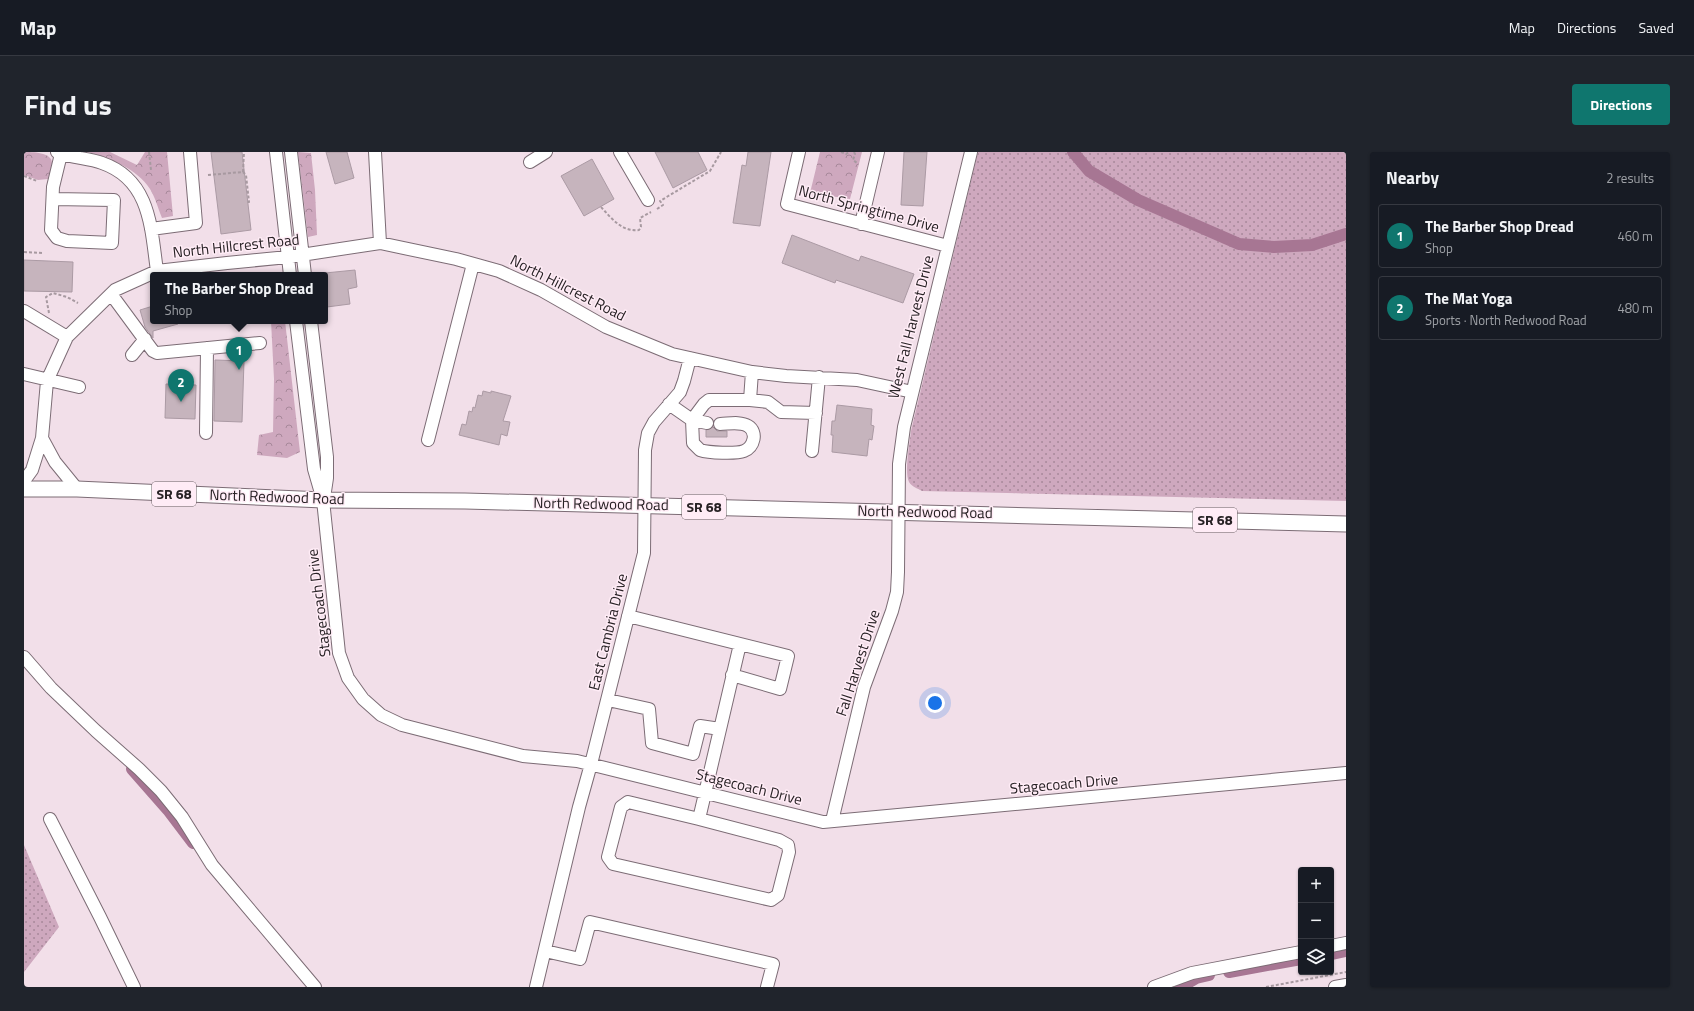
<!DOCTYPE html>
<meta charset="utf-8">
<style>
:root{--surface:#171b24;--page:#20242c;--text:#f1f3f6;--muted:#9ea1a6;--line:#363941;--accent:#0f766e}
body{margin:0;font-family:"Titillium Web",sans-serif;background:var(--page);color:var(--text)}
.controls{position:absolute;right:12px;bottom:12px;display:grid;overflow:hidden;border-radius:4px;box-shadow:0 1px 3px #0004}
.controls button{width:36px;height:36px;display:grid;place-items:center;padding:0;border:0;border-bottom:1px solid var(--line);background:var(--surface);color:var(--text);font:20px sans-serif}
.you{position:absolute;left:911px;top:551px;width:14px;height:14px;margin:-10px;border:3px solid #fff;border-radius:50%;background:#1a73e8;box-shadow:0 0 0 6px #1a73e833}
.badge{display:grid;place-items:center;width:26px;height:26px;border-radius:50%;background:var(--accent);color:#fff;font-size:13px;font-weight:700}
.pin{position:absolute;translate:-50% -33px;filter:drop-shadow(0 1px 2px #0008)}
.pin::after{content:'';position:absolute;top:21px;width:14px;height:12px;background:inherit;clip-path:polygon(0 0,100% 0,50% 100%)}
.popup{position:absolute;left:126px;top:120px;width:178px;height:52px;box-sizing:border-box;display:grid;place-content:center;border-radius:4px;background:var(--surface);filter:drop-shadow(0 1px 3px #0005);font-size:13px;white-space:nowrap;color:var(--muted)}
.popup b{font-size:15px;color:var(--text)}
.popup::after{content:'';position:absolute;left:50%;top:100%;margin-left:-8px;border:8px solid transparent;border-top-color:var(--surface)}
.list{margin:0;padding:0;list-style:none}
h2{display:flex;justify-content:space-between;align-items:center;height:52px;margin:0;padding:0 16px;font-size:17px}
h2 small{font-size:13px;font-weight:400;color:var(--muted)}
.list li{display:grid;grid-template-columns:26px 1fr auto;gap:12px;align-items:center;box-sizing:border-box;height:64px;margin:0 8px 8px;padding:0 8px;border:1px solid var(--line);border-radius:4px}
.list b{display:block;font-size:15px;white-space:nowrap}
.list p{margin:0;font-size:13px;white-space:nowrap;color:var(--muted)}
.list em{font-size:13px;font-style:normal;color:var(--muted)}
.icon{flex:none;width:22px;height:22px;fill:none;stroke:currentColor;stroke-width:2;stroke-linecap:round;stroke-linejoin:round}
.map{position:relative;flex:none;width:1322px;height:835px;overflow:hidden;border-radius:4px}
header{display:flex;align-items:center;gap:24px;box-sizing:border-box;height:56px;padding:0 20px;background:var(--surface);border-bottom:1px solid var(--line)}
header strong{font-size:19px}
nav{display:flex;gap:22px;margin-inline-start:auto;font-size:14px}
.intro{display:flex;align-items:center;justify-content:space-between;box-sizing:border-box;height:96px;padding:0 24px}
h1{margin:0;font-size:28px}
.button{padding:10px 18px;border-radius:4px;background:var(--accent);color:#fff;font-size:14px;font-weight:700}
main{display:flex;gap:24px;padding:0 24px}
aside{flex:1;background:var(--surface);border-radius:4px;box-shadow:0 1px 3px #0004}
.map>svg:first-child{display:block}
.grass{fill:url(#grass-dots)}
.park{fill:url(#park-crowns)}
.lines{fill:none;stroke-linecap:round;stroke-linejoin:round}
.canal{stroke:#a77693;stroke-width:12}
.building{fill:#c6b4bd;stroke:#ab9aa4}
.minor-casing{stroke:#7c6c75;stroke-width:14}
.major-casing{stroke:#7c6c75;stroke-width:17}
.path{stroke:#a799a0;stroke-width:2;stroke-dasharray:3 2;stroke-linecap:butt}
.minor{stroke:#fff;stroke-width:12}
.major{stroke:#fff;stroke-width:15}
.labels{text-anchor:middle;stroke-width:3;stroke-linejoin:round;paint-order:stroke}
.shield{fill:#ffecf6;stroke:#685e63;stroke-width:1}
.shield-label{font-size:14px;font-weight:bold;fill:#272124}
.street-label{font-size:15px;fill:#272124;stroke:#ffecf6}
</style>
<header>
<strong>Map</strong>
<nav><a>Map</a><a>Directions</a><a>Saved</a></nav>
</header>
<div class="intro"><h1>Find us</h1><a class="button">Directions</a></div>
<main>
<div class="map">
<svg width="1322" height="835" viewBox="0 0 1322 835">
<defs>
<pattern id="grass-dots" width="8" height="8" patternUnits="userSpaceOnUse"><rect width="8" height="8" fill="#cea8be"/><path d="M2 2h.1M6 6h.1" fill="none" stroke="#a7889a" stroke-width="1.8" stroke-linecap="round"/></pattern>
<pattern id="park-crowns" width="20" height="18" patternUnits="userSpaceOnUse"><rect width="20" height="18" fill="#cea8be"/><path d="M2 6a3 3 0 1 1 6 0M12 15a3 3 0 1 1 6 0" fill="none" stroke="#a7889a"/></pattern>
</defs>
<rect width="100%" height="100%" fill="#f2dfe9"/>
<path class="grass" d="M954 0H1322V349L898 339C893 336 888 335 885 330 880 320 886 290 887 279Z
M0 693 35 775 0 820Z"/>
<path class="park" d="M0 0C8 0 28 0 28 11 28 15 25 22 24 27L14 28 0 23Z
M63 0H86L113 13 121 0H143L149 64 138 66C134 56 131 45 126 37 113 17 85 5 63 0Z
M274 0 287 1 291 38 293 83 284 85Z
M796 0H838L826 47 786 41Z
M247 169H261L276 300 263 306 233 303 235 283 249 280 250 227Z"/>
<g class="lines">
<path class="canal" d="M1049 0 1065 19 1114 48 1215 92 1250 95 1288 93 1322 82
M108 617 144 658 169 691
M1307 802 1322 799
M1205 820 1277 807
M1157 835 1172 826 1185 823"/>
</g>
<path class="building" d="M187 0H218L227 78 197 82Z
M302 0H323L330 26 311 32Z
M631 0H674L683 18 649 36Z
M724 0H747L736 74 709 71 718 13 722 14Z
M880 0H903L899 54 877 53Z
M568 7 590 47 560 64 537 24Z
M768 83 835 109 837 104 890 122 879 151 812 128 811 131 758 111Z
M0 108 49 110 48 140 0 139Z
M331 118 333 135 324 137 326 152 303 155 301 121Z
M129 154V169H153L154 172 129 179V186L121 175 116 158Z
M191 208 220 209 218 270 190 269Z
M142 232 172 233 171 267 141 266Z
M459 239 467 241V239L487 244 479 269 486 270 483 284 477 282 475 293 435 283 438 272 442 273 445 259 448 260 449 255 451 256 454 243 458 244Z
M813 253 848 257 847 273 850 274 848 288 845 287 843 304 808 300 809 283H807L808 269H811Z
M689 275 693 279H703V285H682V278Z"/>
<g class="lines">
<defs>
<path id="minor" d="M33 0C47 6 64 6 78 11 127 28 127 77 133 119
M252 0 266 123
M267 0 281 123
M351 0 356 91
M596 0 624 48
M775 0 763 52 920 93
M506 10 522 0
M29 47 90 48 88 91 43 89 33 86 27 78 29 35 37 2
M837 72 854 0
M127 77 172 71 166 0
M87 142 129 199 133 201 236 191
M0 159 43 185
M272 169 290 317 299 348 315 501 324 526 339 547 357 563 378 573 499 604 553 609 799 670 1322 621
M287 169 303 305V326L300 346
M108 203 121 187
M728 220 726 248 744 250 757 260 792 261
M0 222 55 235
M645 252 668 268 680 252 685 248H726
M683 271 668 268 669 291 676 298C685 301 712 302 720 299 730 295 734 280 724 274 716 269 704 272 696 272
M182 281 183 196
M18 286 31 310 53 337
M404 288 449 112
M788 299 795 225
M0 329 8 318 18 286 23 229 43 185 91 138 133 119 203 111 264 105 356 91 432 107 475 119 517 138 582 175 648 202 728 220 762 224 833 228 884 239
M604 464 764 504 756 537 708 523
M0 505 27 536 72 579 115 617 137 639 158 665 188 713 291 835
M584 548 625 557 628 591 669 602 676 574 696 577
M26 667 76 765 110 835
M675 667 604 650 597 655 584 705 589 712 747 748 754 743 765 700 764 693 755 688 675 667 716 492
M808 669 840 535 868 459 873 440 874 420 875 312 880 275 947 0
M1307 794 1322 791
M521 799 556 807 566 770 749 812 743 835
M512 835 555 655 567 612 620 401 621 298 624 281 630 270 656 240 660 229 666 206
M1130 835 1168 821 1277 800
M1311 835 1322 833"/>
<path id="major" d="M0 337H53L299 348 441 349 1322 372"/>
</defs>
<use href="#minor" class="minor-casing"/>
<use href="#major" class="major-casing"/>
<path class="path" d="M125 0 127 18
M817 0 822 2 825 0
M830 0 831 2 829 8 833 11
M219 20 220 0
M184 23 219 20 222 23 225 50H223
M0 24 13 29
M577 55C588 67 598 80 615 78L617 75 616 66 627 60
M633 57 639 53 636 49 686 19 697 0
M0 100 18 101
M25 161 22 145 29 141 43 145 54 151
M177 169V172
M1242 835 1322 820"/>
<use href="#minor" class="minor"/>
<use href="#major" class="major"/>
</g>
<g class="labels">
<g class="shield">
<rect x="128" y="330" width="44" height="24" rx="3"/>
<rect x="658" y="343" width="44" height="24" rx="3"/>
<rect x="1169" y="356" width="44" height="24" rx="3"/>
</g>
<g class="shield-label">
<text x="150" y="347">SR 68</text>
<text x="680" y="360">SR 68</text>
<text x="1191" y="373">SR 68</text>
</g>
<g class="street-label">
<text transform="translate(845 57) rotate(15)" y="5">North Springtime Drive</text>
<text transform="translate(212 94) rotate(-6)" y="5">North Hillcrest Road</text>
<text transform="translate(544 136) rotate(27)" y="5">North Hillcrest Road</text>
<text transform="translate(887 175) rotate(-76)" y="5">West Fall Harvest Drive</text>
<text transform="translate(253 345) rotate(2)" y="5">North Redwood Road</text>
<text transform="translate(577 352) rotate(1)" y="5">North Redwood Road</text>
<text transform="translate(901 360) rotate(1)" y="5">North Redwood Road</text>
<text transform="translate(295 451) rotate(-97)" y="5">Stagecoach Drive</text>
<text transform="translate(584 480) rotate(-76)" y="5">East Cambria Drive</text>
<text transform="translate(834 511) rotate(-72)" y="5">Fall Harvest Drive</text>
<text transform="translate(1040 632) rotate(-5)" y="5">Stagecoach Drive</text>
<text transform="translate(725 635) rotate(14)" y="5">Stagecoach Drive</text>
</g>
</g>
</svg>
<div class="controls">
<button>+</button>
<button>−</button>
<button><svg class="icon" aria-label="layers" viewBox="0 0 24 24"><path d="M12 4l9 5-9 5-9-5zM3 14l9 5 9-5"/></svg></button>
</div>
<div class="you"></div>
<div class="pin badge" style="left:215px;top:218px">1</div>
<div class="popup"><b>The Barber Shop Dread</b>Shop</div>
<div class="pin badge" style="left:157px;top:250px">2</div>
</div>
<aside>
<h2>Nearby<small>2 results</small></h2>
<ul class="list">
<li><span class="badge">1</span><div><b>The Barber Shop Dread</b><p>Shop</p></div><em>460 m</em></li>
<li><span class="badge">2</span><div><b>The Mat Yoga</b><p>Sports · North Redwood Road</p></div><em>480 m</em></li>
</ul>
</aside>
</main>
